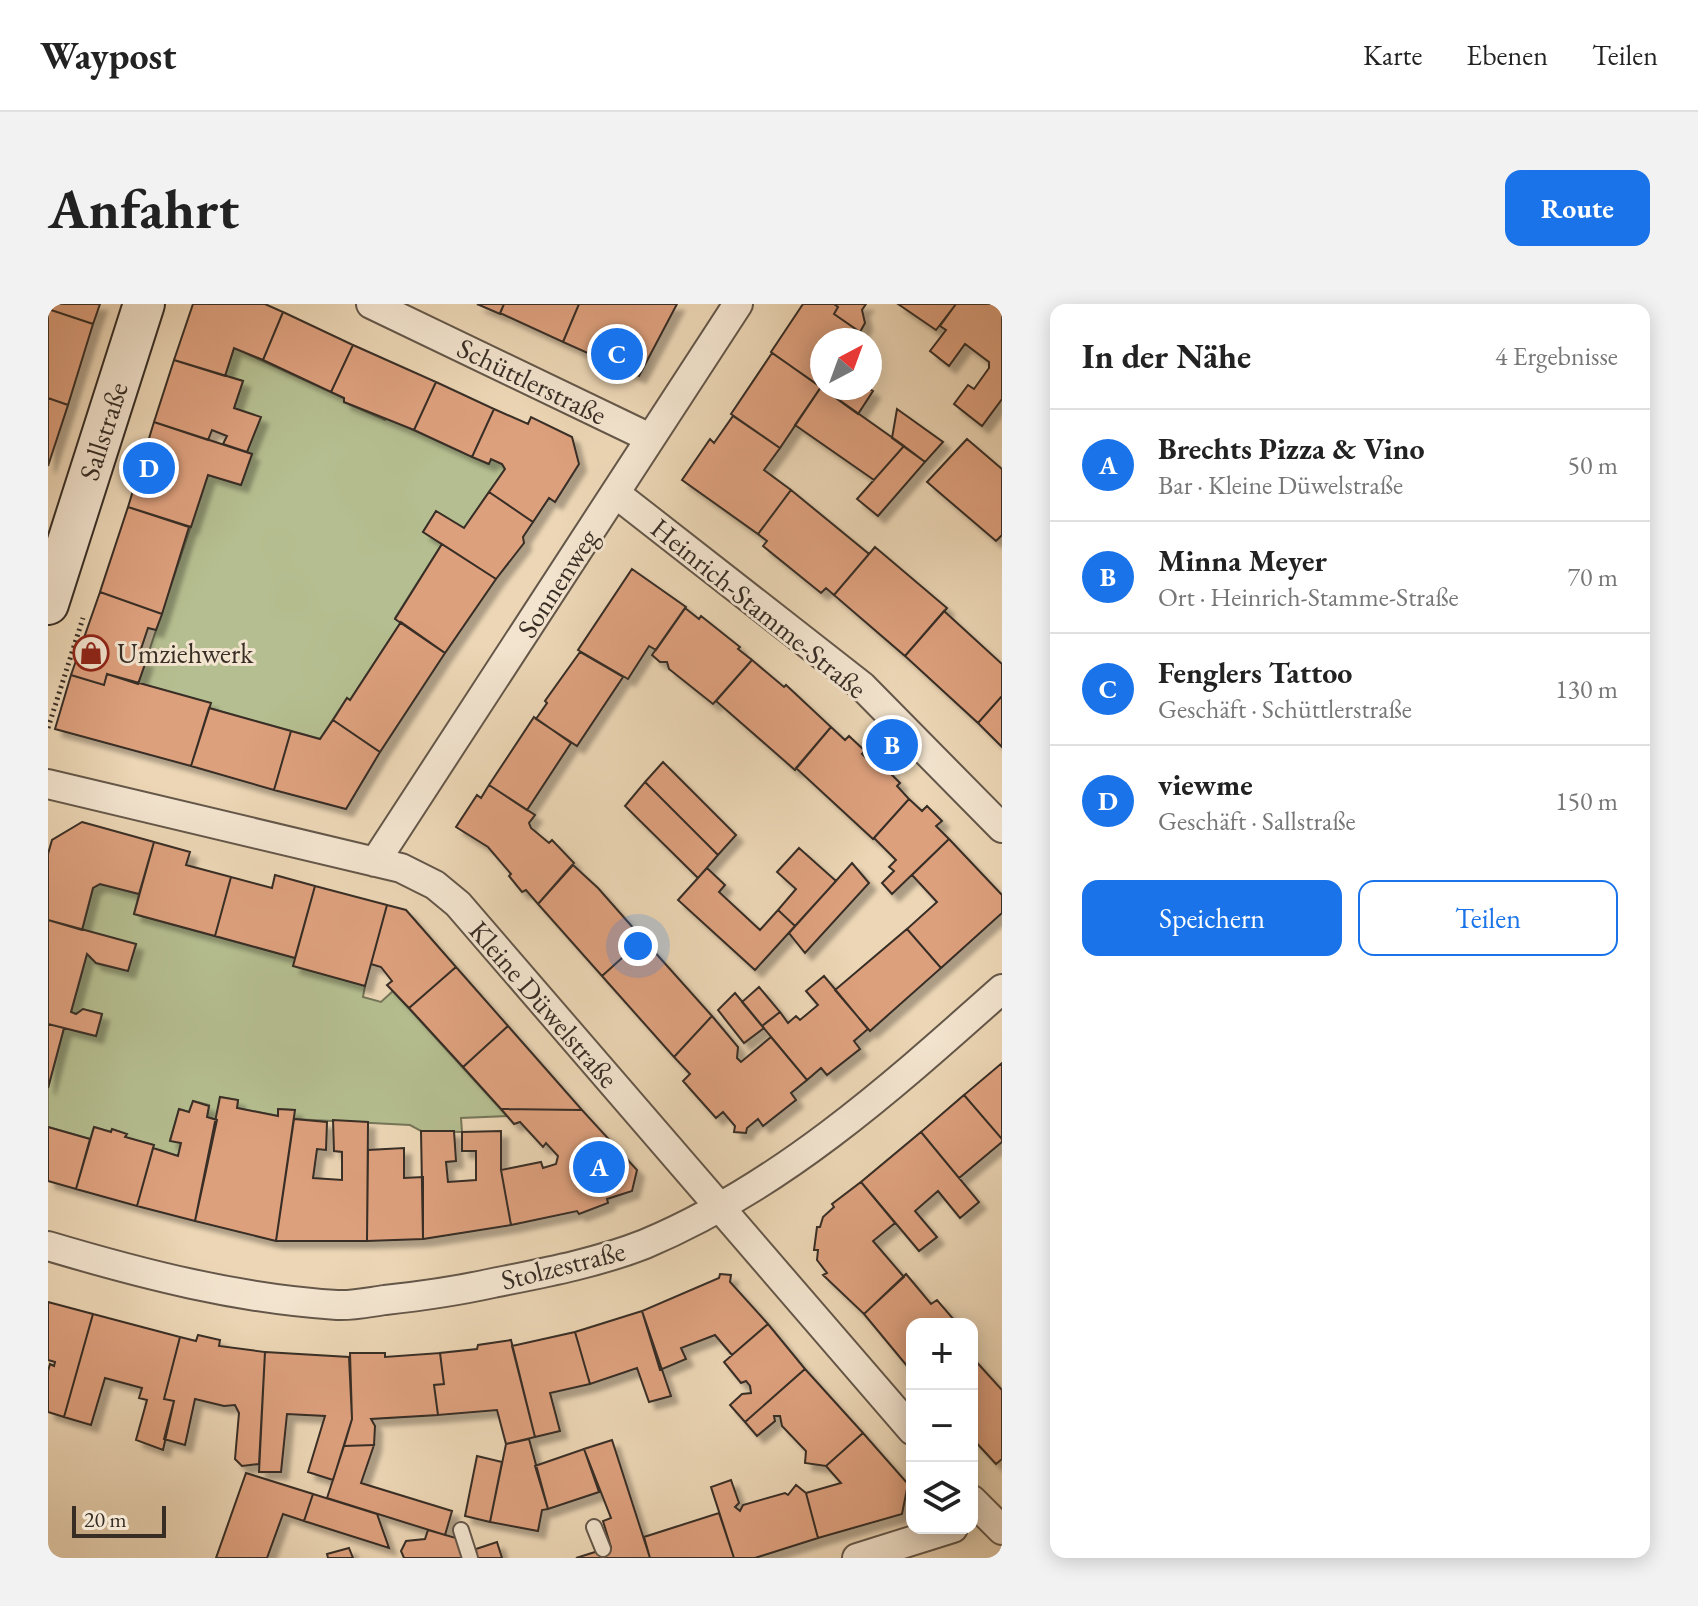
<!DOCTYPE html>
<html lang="de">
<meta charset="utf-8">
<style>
:root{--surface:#fff;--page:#f2f2f2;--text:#222;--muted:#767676;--line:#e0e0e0;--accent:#1a73e8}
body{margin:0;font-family:"EB Garamond",serif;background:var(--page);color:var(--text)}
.controls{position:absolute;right:24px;bottom:24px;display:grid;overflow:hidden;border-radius:16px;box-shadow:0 4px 20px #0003}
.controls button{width:72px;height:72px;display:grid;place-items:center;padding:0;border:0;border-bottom:2px solid var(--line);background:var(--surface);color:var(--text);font:40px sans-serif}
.compass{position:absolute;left:762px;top:24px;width:72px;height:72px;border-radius:50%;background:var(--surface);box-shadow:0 4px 20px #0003;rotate:41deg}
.scale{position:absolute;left:24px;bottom:20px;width:94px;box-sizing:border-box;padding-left:8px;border:4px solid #372d25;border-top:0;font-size:22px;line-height:28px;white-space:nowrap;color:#372d25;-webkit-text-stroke:6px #f3e4cf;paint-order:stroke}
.you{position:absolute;left:590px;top:642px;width:28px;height:28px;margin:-20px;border:6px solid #fff;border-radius:50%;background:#1a73e8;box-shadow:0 0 0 12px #1a73e833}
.badge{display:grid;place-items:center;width:52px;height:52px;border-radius:50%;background:var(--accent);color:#fff;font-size:26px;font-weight:700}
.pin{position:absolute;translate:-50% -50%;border:4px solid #fff;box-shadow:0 2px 8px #0006}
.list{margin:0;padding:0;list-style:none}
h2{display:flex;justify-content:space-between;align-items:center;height:104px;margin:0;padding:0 32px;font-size:34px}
h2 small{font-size:26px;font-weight:400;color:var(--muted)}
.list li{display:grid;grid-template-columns:52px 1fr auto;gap:24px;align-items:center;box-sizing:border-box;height:112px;padding:0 32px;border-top:2px solid var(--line)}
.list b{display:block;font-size:30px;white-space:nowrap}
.list p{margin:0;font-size:26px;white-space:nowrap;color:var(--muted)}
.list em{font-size:26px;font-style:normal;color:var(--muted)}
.actions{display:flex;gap:16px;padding:24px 32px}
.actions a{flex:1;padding:18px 0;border:2px solid var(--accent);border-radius:16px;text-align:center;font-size:28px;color:var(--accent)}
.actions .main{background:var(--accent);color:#fff}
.icon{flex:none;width:44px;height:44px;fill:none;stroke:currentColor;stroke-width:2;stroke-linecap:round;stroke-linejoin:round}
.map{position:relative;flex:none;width:954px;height:1254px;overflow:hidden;border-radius:16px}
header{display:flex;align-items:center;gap:48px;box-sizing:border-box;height:112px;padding:0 40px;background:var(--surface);border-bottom:2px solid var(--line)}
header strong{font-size:38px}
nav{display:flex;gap:44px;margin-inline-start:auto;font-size:28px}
.intro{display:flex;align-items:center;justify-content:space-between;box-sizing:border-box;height:192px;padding:0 48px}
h1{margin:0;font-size:56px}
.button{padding:20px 36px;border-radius:16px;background:var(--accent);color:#fff;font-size:28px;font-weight:700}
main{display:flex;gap:48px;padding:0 48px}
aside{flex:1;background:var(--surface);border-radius:16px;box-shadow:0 4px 20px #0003}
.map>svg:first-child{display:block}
.green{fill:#b5be90;stroke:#76765a;stroke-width:2}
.building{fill:#dda07d;stroke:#372d25;stroke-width:2;filter:url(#shadow)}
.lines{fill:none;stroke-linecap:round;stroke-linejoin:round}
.lane-casing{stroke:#645749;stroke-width:18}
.street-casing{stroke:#645749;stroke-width:32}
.secondary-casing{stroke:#372d25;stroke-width:44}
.path{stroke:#372d25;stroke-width:5;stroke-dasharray:2 4;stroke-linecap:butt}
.lane{stroke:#f3e4cf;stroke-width:14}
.street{stroke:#f3e4cf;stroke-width:28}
.secondary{stroke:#f3e4cf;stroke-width:40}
.labels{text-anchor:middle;stroke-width:6;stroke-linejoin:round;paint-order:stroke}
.street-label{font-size:28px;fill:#372d25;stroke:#f3e4cf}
.poi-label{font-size:28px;fill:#372d25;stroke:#f3e4cf;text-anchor:start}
</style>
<header>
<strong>Waypost</strong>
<nav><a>Karte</a><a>Ebenen</a><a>Teilen</a></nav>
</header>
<div class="intro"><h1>Anfahrt</h1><a class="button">Route</a></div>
<main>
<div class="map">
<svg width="954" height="1254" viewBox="0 0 954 1254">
<defs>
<filter id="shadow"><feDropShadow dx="7" dy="7" stdDeviation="2" flood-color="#0004"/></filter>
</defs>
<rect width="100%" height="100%" fill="#ecd6b5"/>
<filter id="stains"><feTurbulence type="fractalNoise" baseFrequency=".0025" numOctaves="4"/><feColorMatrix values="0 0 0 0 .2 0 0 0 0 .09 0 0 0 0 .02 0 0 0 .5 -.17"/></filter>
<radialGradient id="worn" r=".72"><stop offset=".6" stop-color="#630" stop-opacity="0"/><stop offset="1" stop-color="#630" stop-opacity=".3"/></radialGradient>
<path class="green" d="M186 44 296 94V98L337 116 339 114 440 160 443 155 454 160 457 165 416 224 388 207 375 228 394 240 347 314 353 318 302 396 299 394 272 435 161 404 90 380 160 171 193 181 204 150 199 148 186 104 195 77 177 72Z
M52 580 91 590 86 610 247 654 317 682 315 693 333 698 345 687 459 812 413 814 414 828 373 827 362 821 246 815V806L230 805V812L189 804 190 796 172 793 169 816 159 813 161 801 145 797 141 808 131 805 122 836 133 839 130 852 105 844V841L77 833 78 830 64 825 63 828 46 823 42 835 0 823V784L16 724 48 732 54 710 35 705 28 710 23 708 39 650 48 659 79 666 88 641 34 626 45 584Z"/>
<path class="building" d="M0 0H52L45 20 0 5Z
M145 0H217L235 8 215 56 186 44 177 72 126 56Z
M429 0H456L452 10Z
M456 0H531L515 38 452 9Z
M531 0H629L591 72 515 38Z
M755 0H786L790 3 786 10 812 28 806 36H774V84L723 48Z
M786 0H818L814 6 817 19 812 28 786 10 790 3Z
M850 0H908L888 26Z
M908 0H954V95L934 122 906 100 920 81 926 85 941 64V58L917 40 901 62 882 47 898 26 892 22Z
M0 5 45 20 20 101 0 94Z
M235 8 305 41 283 88 215 56Z
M305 41 388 78 366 126 296 98V94L283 88Z
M724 49 773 83 732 144 683 110Z
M126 56 195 77 186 104 213 113 199 148 175 140 179 132 164 126 160 136 106 118Z
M388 78 446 105 424 153 366 126Z
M773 83 856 142 826 176 747 121Z
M774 84H820L825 87 810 110Z
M0 94 20 101 0 162Z
M446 105 480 120 483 113 524 133 531 160 507 198 501 194 485 218 441 188 457 165 454 160 443 155 441 160 424 153Z
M849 105 895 138 877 158 844 134Z
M685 112 732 144 716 166 743 186 710 230 634 176 662 135 666 139Z
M106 118 204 150 193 181 160 171 143 223 80 203Z
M919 135 954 165V231L948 237 879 178Z
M856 142 877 158 830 212 809 195Z
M743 186 821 250 786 291 778 284 773 289 715 242 719 237 710 230Z
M441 188 485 218 475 233 476 239 448 275 375 228 388 207 416 224Z
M80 203 141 223 114 310 52 288Z
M394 240 448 275 397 349 347 315Z
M827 243 899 304 857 352 786 291Z
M584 265 638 303 608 346 601 342 580 375 530 346Z
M52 288 114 310 108 326 100 324 90 354 98 357 90 380 59 370 56 381 23 371Z
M637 304 651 315 653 312 692 343 690 345 704 356 665 400 621 365 619 358H612L604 351Z
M896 307 954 360V392L930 419 857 352Z
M353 318 397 349 332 448 285 416 299 394 302 396Z
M532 348 575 373 529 442 488 415 499 399 497 397Z
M704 356 736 383 738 381 783 423 747 466 668 397Z
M59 370 163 399 143 462 7 425 23 371 56 381Z
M954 392V443L930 419Z
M161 404 243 427 226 486 143 462Z
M486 413 523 439 479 506 441 481Z
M285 416 332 448 298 505 226 486 243 427 272 435Z
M783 423 797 436 801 432 817 447 814 450 832 467 836 463 852 479 849 482 861 495 825 535 748 464Z
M615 458 688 531 670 551 597 478Z
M597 478 670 551 650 574 577 502Z
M441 481 487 511 481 519 483 524 501 539 504 536 526 559 490 600 478 586 474 588 461 572 463 570 440 543 408 523 429 491 433 494Z
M861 495 874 507 879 502 894 517 888 522 901 535 844 590 834 579 846 567 841 563 848 556 826 534Z
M34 518 106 538 91 590 52 580 45 584 34 626 0 616V550L4 536Z
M901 535 954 591V609L893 664 859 625 889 598 864 571Z
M106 538 142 548 138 561 183 573 167 632 86 610Z
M751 544 788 577 747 622 730 606 748 585 729 568Z
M804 559 821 579 757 649 741 629Z
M525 561 550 584 595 635 554 672 490 600Z
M659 564 677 581 671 588 712 626 730 606 747 622 707 666 630 596Z
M227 571 267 582 247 654 167 632 183 573 224 584Z
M267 582 339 601 317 682 245 662Z
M339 601 358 606 408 663 361 704 339 681 344 677 333 663 323 660Z
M0 616 88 640 80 667 48 659 39 650 23 708 28 710 35 705 54 710 48 732 0 720Z
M859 625 893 664 822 727 787 686Z
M595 635 664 712 626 753 554 672Z
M408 663 460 722 415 763 361 704Z
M776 672 820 725 806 737 812 745 779 771 773 764 759 776 714 722 732 708 740 719 748 712 752 716 770 701 758 687Z
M711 683 732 708 714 722 694 698Z
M687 689 716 724 696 739 670 706Z
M664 712 690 743 689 754 693 758 723 733 759 776 743 789 748 796 715 822 710 815 699 824 698 829 686 828 687 822 675 808 668 814 635 777 642 770 626 753Z
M0 720 16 724 0 784Z
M460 722 534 806 453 805 415 763Z
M954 759V835L916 791Z
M916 791 954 835V838L911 874 873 828Z
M172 793 190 796 189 804 230 812V805L247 806 228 937 147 917Z
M145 797 161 802 159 813 169 816 147 917 89 902 105 844 130 852 133 839 122 837 131 805 141 808Z
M453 805 534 806 589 866 584 887 559 895 560 899 531 910 529 907 463 921 453 866 493 858 495 864 508 860 510 852 498 839 495 843 472 818 466 820Z
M246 815 279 818 278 846 269 845 265 874 294 876V848L286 847 285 816 320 818 319 937H228Z
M0 823 42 835 28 885 0 877Z
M46 823 63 828 64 825 79 830 77 833 106 841 89 902 28 885Z
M373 827H406L408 857 398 858 400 878 428 876V847H414V828L453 827V866L463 921 375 935Z
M873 828 931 898 912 914 890 887 867 907 889 933 871 947 813 878Z
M356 844V874L375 873V935L319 937 320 846Z
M813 878 847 919 825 937 856 973 816 1010 775 971 779 969 769 956 770 946H766L769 923H772L775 913 786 903 784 900Z
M672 970 683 971 682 978 720 1020 684 1051 667 1031 633 1044 638 1055 612 1066 594 1007 671 974Z
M858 970 883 1000 889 996 907 1017 903 1020H864V1068L816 1010Z
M0 998 45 1010 16 1113 0 1108V1067L2 1060 6 1062 7 1058 0 1056Z
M594 1007 623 1092 601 1098 589 1064 542 1080 527 1028Z
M45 1010 132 1033 116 1095 126 1097 115 1146 88 1136 99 1096 91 1094 94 1084 57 1074 43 1121 16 1113Z
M720 1020 757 1065 697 1118 682 1101 694 1090 703 1089 702 1082 698 1077 693 1079 676 1058Z
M527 1028 542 1080 502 1089 512 1127 487 1133 464 1042Z
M150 1031 172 1036 171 1042 217 1048 211 1160 194 1162 187 1155 191 1109 187 1101 176 1102 147 1095 137 1141 116 1135 126 1097 116 1095 132 1033 148 1037Z
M463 1036 487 1133 458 1140 449 1106 390 1111 386 1081 396 1080 392 1049 429 1045 430 1041Z
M217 1048 301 1053 304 1115 285 1176 260 1168 277 1112 239 1110 233 1168H211Z
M302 1049H337V1053L392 1049 396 1080 386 1081 390 1111 323 1115 327 1122 326 1141 296 1142 304 1115Z
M924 1053 954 1086V1155L948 1160 924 1134Z
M757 1065 815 1129 778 1162 757 1159 758 1147 734 1122 732 1112H726L727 1117 709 1132 697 1118Z
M815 1129 860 1180 854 1210 770 1234 758 1189 793 1179 778 1162Z
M481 1135 500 1205 494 1206 490 1227 442 1218 458 1140Z
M564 1136 602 1254H528L563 1243 555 1217 563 1214 536 1145Z
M326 1141 313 1179 404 1207 397 1231 279 1194 296 1142Z
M536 1145 551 1188 500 1205 487 1162Z
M429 1152 454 1158 442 1218 417 1212Z
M198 1169 265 1190 256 1217 235 1210 219 1254H168Z
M683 1176 691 1199 687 1203 692 1207 695 1201 737 1189 740 1191 748 1181 758 1189 770 1234 707 1254H686L663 1183Z
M265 1190 329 1210 341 1244 256 1217Z
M671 1209 686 1254H602L596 1233Z
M380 1226 408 1234 415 1254H356L353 1247 358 1237 377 1235Z
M449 1238 454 1254H429L428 1245Z
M301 1244 305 1254H280L279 1250Z"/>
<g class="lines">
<defs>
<path id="lane" d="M546 1223 555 1245
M413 1226 422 1254"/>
<path id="street" d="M323 0 602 134
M567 189 814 382 954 524
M0 480 353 564 387 581 410 600 864 1126
M327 558 690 0
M0 942C94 970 191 995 289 1001 305 1002 322 998 337 996 374 992 409 987 445 979 495 969 549 959 597 940 733 883 845 782 954 685
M924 1196 954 1226
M809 1254 905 1224"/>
<path id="secondary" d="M0 300 96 0"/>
</defs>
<use href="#lane" class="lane-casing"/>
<use href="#street" class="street-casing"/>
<use href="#secondary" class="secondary-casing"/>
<path class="path" d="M0 424 35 314"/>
<use href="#lane" class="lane"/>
<use href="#street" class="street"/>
<use href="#secondary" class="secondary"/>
</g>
<defs>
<symbol id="shop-ring" viewBox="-11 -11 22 22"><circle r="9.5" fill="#f3e4cf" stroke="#8f2418" stroke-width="1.5"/><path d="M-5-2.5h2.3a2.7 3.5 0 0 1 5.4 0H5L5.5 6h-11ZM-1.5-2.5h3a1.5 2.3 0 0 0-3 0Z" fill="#8f2418"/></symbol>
</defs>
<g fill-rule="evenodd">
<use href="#shop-ring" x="23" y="329" width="40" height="40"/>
</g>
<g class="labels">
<g class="street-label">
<text transform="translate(484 77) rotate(26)" y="10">Schüttlerstraße</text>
<text transform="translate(55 127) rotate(-72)" y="10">Sallstraße</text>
<text transform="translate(509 279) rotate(-57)" y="10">Sonnenweg</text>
<text transform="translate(711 304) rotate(39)" y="10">Heinrich-Stamme-Straße</text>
<text transform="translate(496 700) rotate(49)" y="10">Kleine Düwelstraße</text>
<text transform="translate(515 961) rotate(-14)" y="10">Stolzestraße</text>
</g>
<g class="poi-label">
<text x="69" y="359">Umziehwerk</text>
</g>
</g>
<rect width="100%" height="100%" filter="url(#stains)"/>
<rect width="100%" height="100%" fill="url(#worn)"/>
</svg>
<div class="controls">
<button>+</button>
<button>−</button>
<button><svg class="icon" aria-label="layers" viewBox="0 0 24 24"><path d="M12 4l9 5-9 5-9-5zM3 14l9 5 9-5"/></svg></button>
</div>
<svg class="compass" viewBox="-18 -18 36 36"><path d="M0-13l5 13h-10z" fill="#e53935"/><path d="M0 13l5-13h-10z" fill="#767676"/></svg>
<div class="scale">20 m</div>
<div class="you"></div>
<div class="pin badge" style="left:551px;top:863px">A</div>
<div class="pin badge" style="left:844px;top:441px">B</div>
<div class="pin badge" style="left:569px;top:50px">C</div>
<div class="pin badge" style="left:101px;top:164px">D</div>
</div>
<aside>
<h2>In der Nähe<small>4 Ergebnisse</small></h2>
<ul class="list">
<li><span class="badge">A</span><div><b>Brechts Pizza &amp; Vino</b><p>Bar · Kleine Düwelstraße</p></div><em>50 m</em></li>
<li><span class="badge">B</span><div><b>Minna Meyer</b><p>Ort · Heinrich-Stamme-Straße</p></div><em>70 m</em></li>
<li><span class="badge">C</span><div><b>Fenglers Tattoo</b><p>Geschäft · Schüttlerstraße</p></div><em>130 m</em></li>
<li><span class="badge">D</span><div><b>viewme</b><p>Geschäft · Sallstraße</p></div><em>150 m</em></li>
</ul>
<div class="actions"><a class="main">Speichern</a><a>Teilen</a></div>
</aside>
</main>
